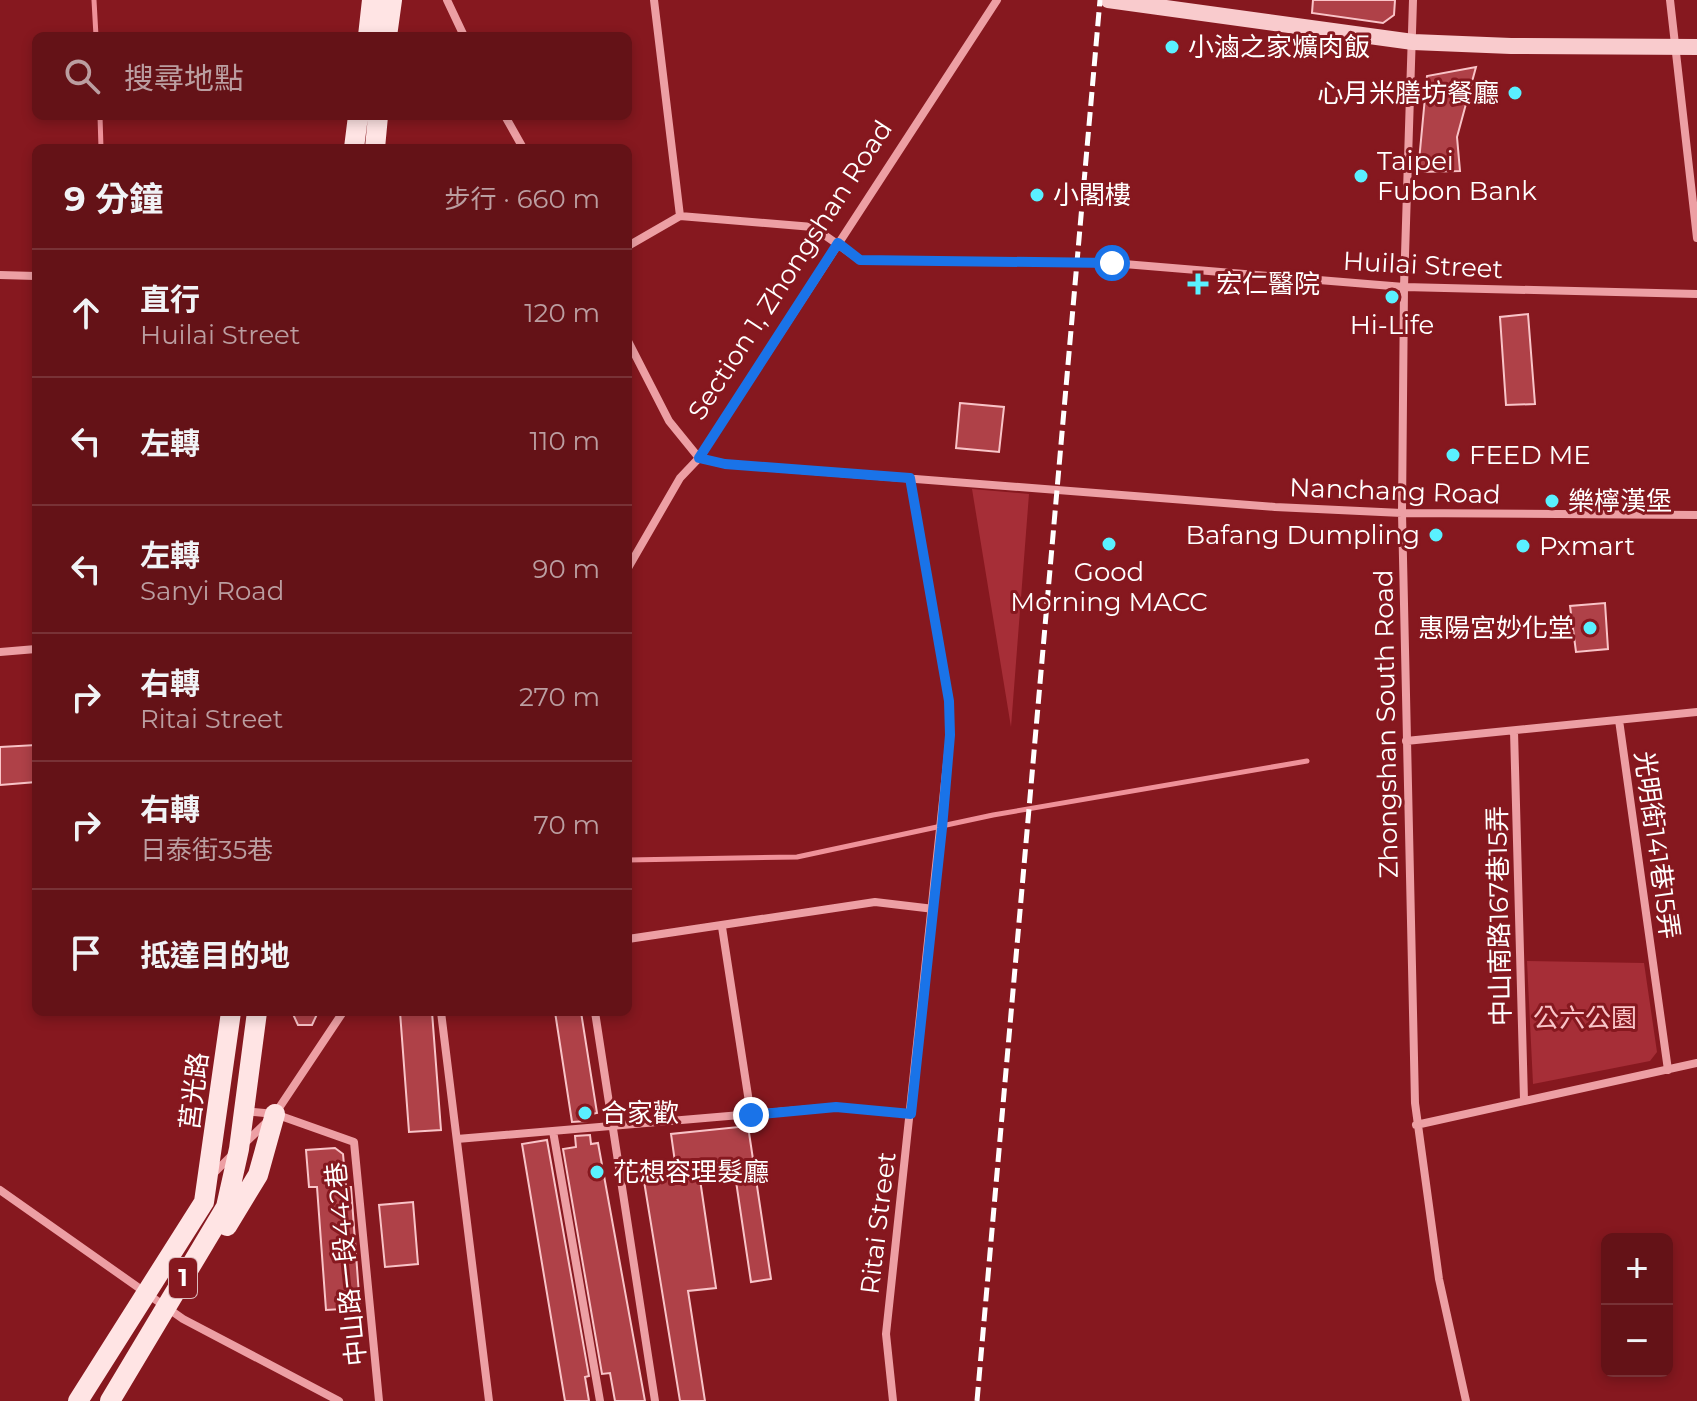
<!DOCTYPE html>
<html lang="zh-TW">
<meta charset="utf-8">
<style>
:root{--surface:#641217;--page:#6a1b20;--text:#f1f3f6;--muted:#bb9ea1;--line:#783236}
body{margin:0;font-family:Montserrat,"Noto Sans TC",sans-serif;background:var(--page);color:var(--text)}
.controls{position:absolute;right:24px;bottom:24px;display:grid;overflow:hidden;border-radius:12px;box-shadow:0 4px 12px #0003}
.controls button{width:72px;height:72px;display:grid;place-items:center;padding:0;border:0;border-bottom:2px solid var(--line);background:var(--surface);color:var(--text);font:40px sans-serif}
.stop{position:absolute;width:24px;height:24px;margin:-18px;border:6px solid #1a73e8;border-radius:50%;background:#fff}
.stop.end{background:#1a73e8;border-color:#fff;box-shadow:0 2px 8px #0008}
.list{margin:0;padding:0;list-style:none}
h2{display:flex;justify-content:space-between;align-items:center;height:104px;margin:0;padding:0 32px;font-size:34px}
h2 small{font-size:26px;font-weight:400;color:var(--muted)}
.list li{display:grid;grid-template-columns:52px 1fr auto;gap:24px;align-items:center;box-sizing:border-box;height:128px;padding:0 32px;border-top:2px solid var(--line)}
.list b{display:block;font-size:30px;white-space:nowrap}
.list p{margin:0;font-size:26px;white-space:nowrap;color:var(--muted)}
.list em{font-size:26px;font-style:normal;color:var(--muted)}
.icon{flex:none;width:44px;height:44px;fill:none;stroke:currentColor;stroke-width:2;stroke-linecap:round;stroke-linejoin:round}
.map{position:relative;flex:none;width:1697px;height:1401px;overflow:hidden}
.search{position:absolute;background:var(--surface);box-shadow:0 4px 12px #0003;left:32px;top:32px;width:600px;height:88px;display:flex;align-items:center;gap:20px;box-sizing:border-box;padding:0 28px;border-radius:12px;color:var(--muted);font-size:30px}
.panel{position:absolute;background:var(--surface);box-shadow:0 4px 12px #0003;left:32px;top:144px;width:600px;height:872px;border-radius:12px}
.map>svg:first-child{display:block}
.green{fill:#a62e37}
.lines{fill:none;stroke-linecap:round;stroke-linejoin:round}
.stream{stroke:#ef9199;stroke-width:5}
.building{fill:#af4148;stroke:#f9c4c8;stroke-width:2}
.street{stroke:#ed9fa4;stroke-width:8}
.secondary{stroke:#f9cbcd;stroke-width:16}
.primary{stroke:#ffe4e4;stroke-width:20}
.rail{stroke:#fff;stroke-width:5;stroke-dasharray:14 6;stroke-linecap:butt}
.route{stroke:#1a73e8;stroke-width:10}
.poi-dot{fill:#5af0ff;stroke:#86181f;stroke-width:3}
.labels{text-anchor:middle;stroke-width:6;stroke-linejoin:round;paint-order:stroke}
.shield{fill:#86181f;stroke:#dbbabc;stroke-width:2}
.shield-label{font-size:24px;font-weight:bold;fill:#fff}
.poi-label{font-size:26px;fill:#fff;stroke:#86181f;text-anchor:start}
.street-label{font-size:26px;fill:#fff;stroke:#86181f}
.park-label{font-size:26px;fill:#f9c4c8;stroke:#86181f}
</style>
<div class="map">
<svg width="1697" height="1401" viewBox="0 0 1697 1401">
<rect width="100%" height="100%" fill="#86181f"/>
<path class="green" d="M972 489 1029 494 1011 727Z
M1527 961 1644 963 1657 1052 1650 1061 1533 1084Z"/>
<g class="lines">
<path class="stream" d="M94 0 96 36
M100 116 101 148
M628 860 797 857 993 815 1307 761"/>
</g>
<path class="building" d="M1313 0H1395L1394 15 1383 23 1312 13Z
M1476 67 1457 137 1460 171 1418 172 1427 76Z
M1528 314 1535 404 1506 405 1500 317Z
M960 403 1004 407 999 452 956 448Z
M1605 603 1608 649 1576 652 1570 606Z
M36 745V782L0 785V747Z
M292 1012H318L312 1025H298Z
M400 1012H432L441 1130 409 1132Z
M555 1012H581L597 1113 586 1115 587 1121 572 1122Z
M748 1126 771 1279 751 1282 733 1161 698 1166 716 1288 688 1291 705 1401H680L643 1175 676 1169 671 1134Z
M590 1135 591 1144 598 1143 645 1401H615L610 1373 602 1374 563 1149 576 1147 575 1136Z
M547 1140 589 1376 585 1377 589 1401H565L522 1144Z
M335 1148 343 1154 346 1187H351L360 1308 326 1310 317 1187H309L306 1150Z
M413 1202 418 1264 385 1267 379 1205Z"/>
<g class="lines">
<path class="street" d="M447 0 464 36
M654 0 680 216
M1413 0 1404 287 1402 513 1415 1103 1439 1279 1466 1401
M1670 0 1697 238
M505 116 523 148
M628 246 680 216 813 227 860 260 1112 263 1404 287 1697 294
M0 275 36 276
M628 341 669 421 699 458 725 464 1275 507 1402 513 1697 515
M628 568 680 478 699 458 997 0
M0 652 36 649
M1619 720 1668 1070
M1514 731 1524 1100
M1406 741 1697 712
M722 927 751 1115
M628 939 875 902 934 909
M441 1012 489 1401
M595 1012 655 1401
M244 1111 275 1114 354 1142 379 1401
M1416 1125 1697 1063
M553 1131 600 1401
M457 1139 836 1107 911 1114
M243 1145 275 1114 343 1012
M211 1176 233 1154
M0 1190 183 1319 339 1401
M893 1401 886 1334 950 735 949 701 910 478"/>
<path class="secondary" d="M1108 0 1413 42 1511 46 1697 47"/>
<path class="primary" d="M368 36 372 0
M387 36 392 0
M354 148 358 116
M375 148 378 116
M227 1226 258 1175 275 1114
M78 1401 204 1202 231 1012
M110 1401 226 1207 239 1149 257 1012"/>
<path class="rail" d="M977 1401 1100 0"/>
</g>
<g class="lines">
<path class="route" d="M751 1115 836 1107 911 1114 942 828 950 735 949 701 910 478 725 464 699 458 838 243 860 260 1112 263"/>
</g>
<g class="poi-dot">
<circle cx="1172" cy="47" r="8"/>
<circle cx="1515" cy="93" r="8"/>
<circle cx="1361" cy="176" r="8"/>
<circle cx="1037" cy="195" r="8"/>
<path d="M1194 272h8v8h8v8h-8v8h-8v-8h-8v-8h8z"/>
<circle cx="1392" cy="297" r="8"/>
<circle cx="1453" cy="455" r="8"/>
<circle cx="1552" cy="501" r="8"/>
<circle cx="1436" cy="535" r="8"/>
<circle cx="1109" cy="544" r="8"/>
<circle cx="1523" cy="546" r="8"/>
<circle cx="1590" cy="628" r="8"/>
<circle cx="585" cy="1113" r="8"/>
<circle cx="597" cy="1172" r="8"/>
</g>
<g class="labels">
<rect class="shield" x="169" y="1258" width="28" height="40" rx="6"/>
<g class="shield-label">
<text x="183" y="1286">1</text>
</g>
<g class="poi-label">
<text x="1188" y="56">小滷之家爌肉飯</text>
<text x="1499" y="102" text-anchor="end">心月米膳坊餐廳</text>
<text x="1377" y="170">Taipei<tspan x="1377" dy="30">Fubon Bank</tspan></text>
<text x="1053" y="204">小閣樓</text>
<text x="1216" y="293">宏仁醫院</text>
<text x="1392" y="334" text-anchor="middle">Hi-Life</text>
<text x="1469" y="464">FEED ME</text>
<text x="1568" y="510">樂檸漢堡</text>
<text x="1420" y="544" text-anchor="end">Bafang Dumpling</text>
<text x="1539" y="555">Pxmart</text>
<text x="1109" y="581" text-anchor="middle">Good<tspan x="1109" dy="30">Morning MACC</tspan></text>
<text x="1574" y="637" text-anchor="end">惠陽宮妙化堂</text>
<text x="601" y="1122">合家歡</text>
<text x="613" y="1181">花想容理髮廳</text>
</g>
<g class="street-label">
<text transform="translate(1423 265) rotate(3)" y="9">Huilai Street</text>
<text transform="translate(790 270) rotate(-57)" y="9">Section 1, Zhongshan Road</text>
<text transform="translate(1395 491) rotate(2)" y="9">Nanchang Road</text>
<text transform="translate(1386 724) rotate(-91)" y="9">Zhongshan South Road</text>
<text transform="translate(1657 845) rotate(82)" y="9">光明街141巷15弄</text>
<text transform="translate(1499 916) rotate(-91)" y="9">中山南路167巷15弄</text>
<text transform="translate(194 1091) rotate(-83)" y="9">莒光路</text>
<text transform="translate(878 1223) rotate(-83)" y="9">Ritai Street</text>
<text transform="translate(346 1264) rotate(-96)" y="9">中山路一段442巷</text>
</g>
<g class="park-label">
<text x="1585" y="1027">公六公園</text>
</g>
</g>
</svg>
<div class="controls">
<button>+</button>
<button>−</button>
</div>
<div class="stop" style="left:1112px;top:263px"></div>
<div class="stop end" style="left:751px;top:1115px"></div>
<div class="search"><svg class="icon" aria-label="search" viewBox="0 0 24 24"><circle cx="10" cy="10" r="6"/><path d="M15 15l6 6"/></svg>搜尋地點</div>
<section class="panel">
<h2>9 分鐘<small>步行 · 660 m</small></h2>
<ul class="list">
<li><svg class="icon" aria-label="ahead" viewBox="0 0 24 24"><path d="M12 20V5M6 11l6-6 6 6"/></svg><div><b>直行</b><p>Huilai Street</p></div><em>120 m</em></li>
<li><svg class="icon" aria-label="left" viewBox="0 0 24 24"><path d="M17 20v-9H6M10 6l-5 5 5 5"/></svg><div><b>左轉</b></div><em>110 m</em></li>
<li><svg class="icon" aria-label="left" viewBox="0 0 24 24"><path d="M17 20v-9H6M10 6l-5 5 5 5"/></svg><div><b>左轉</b><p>Sanyi Road</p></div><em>90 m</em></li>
<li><svg class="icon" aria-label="right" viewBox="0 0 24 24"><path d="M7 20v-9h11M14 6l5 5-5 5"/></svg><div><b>右轉</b><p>Ritai Street</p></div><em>270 m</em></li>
<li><svg class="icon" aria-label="right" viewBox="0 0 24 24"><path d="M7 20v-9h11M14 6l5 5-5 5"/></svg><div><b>右轉</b><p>日泰街35巷</p></div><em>70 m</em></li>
<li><svg class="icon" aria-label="arrive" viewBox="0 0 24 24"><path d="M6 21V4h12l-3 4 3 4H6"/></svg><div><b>抵達目的地</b></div></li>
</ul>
</section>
</div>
